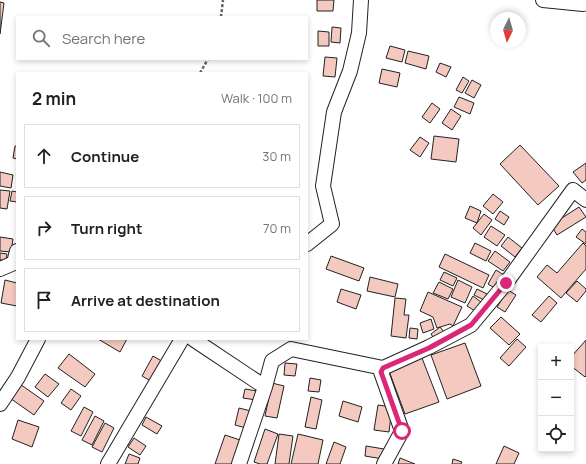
<!DOCTYPE html>
<meta charset="utf-8">
<style>
:root{--surface:#fff;--page:#f2f2f2;--text:#202124;--muted:#757577;--line:#e0e0e0}
body{margin:0;font-family:Manrope,sans-serif;background:var(--page);color:var(--text)}
.controls{position:absolute;right:12px;bottom:12px;display:grid;overflow:hidden;border-radius:0px;box-shadow:0 2px 6px #0003}
.controls button{width:36px;height:36px;display:grid;place-items:center;padding:0;border:0;border-bottom:1px solid var(--line);background:var(--surface);color:var(--text);font:20px sans-serif}
.compass{position:absolute;left:490px;top:12px;width:36px;height:36px;border-radius:50%;background:var(--surface);box-shadow:0 2px 6px #0003;rotate:185deg}
.stop{position:absolute;width:12px;height:12px;margin:-9px;border:3px solid #db2777;border-radius:50%;background:#fff}
.stop.end{background:#db2777;border-color:#fff;box-shadow:0 1px 4px #0008}
.list{margin:0;padding:0;list-style:none}
h2{display:flex;justify-content:space-between;align-items:center;height:52px;margin:0;padding:0 16px;font-size:17px}
h2 small{font-size:13px;font-weight:400;color:var(--muted)}
.list li{display:grid;grid-template-columns:26px 1fr auto;gap:12px;align-items:center;box-sizing:border-box;height:64px;margin:0 8px 8px;padding:0 8px;border:1px solid var(--line);border-radius:0px}
.list b{display:block;font-size:15px;white-space:nowrap}
.list em{font-size:13px;font-style:normal;color:var(--muted)}
.icon{flex:none;width:22px;height:22px;fill:none;stroke:currentColor;stroke-width:2;stroke-linecap:round;stroke-linejoin:round}
.map{position:relative;flex:none;width:586px;height:464px;overflow:hidden}
.search{position:absolute;background:var(--surface);box-shadow:0 2px 6px #0003;left:16px;top:16px;width:292px;height:44px;display:flex;align-items:center;gap:10px;box-sizing:border-box;padding:0 14px;border-radius:0px;color:var(--muted);font-size:15px}
.panel{position:absolute;background:var(--surface);box-shadow:0 2px 6px #0003;left:16px;top:72px;width:292px;height:268px;border-radius:0px}
.map>svg:first-child{display:block}
.building{fill:#f3c9c0;stroke:#222}
.lines{fill:none;stroke-linecap:round;stroke-linejoin:round}
.minor-casing{stroke:#222;stroke-width:16}
.path{stroke:#646464;stroke-width:2.5;stroke-dasharray:3 2;stroke-linecap:butt}
.minor{stroke:#fff;stroke-width:14}
.route{stroke:#db2777;stroke-width:5}
</style>
<div class="map">
<svg width="586" height="464" viewBox="0 0 586 464">
<rect width="100%" height="100%" fill="#fff"/>
<path class="building" d="M317 0H334L333 11H317Z
M0 2 4 3 0 34Z
M332 27 341 28 340 43 331 42Z
M318 31 329 32V46H318Z
M390 46 405 50 402 62 386 58Z
M408 51 429 56 426 69 405 63Z
M325 57 337 58 335 77 323 76Z
M440 63 451 67 446 77 436 72Z
M382 69 400 73 397 87 379 83Z
M463 77 469 81 462 93 456 90Z
M472 80 481 85 474 98 465 93Z
M459 97 474 103 470 114 454 107Z
M432 103 440 109 430 123 422 117Z
M451 109 461 116 452 130 442 123Z
M434 136 459 139 456 162 431 159Z
M420 137 429 143 420 157 410 150Z
M520 145 559 186 538 205 500 164Z
M15 146H17V159L13 158Z
M586 163V180L582 183 573 172Z
M0 172 13 175 11 188 0 186Z
M0 190 10 191 7 209 0 208Z
M12 191 17 192V202L10 201Z
M493 194 503 202 493 214 483 206Z
M470 206 481 211 477 223 465 218Z
M579 207 586 217 557 235 551 225Z
M500 211 509 217 504 225 495 219Z
M484 214 492 220 481 235 473 228Z
M491 226 505 235 497 246 484 237Z
M582 229 586 232V244L576 237Z
M0 237 13 239 11 252 0 251Z
M508 237 522 248 515 257 501 246Z
M475 243 491 251 486 261 470 253Z
M583 243 586 246V269L561 298 537 277 547 265 557 273Z
M495 251 510 262 503 271 488 261Z
M0 253 7 254 6 261 0 260Z
M445 254 489 275 483 288 439 267Z
M331 256 364 268 359 281 326 269Z
M496 270 504 275 496 289 488 284Z
M444 272 457 278 453 286 440 280Z
M370 277 398 284 395 297 367 291Z
M5 280 17 283V306L1 303Z
M458 280 472 287 465 303 451 297Z
M577 281 586 289V291L577 302 566 293Z
M439 282 453 289 448 299 433 293Z
M341 289 361 295 356 309 337 302Z
M477 289 487 294 484 300 474 295Z
M508 290 516 295 505 312 497 307Z
M428 292 462 307 453 326 450 324 437 328 433 317 420 311Z
M473 296 481 302 475 311 467 306Z
M549 296 557 303 541 322 532 315Z
M395 298 406 299 404 315H409L406 338 391 336Z
M501 317 520 334 509 345 490 328Z
M431 319 434 329 423 333 420 323Z
M440 327 445 333 435 340 431 334Z
M410 328 418 329 417 339 409 338Z
M98 339H127L120 352Z
M517 339 526 347 509 366 500 358Z
M586 340V376L585 377 571 366V357Z
M465 343 481 386 447 399 431 355Z
M69 354 95 374 85 387 58 368Z
M153 356 165 363 154 383 142 376Z
M422 358 439 402 405 414 389 371Z
M285 363 297 364 295 376 284 375Z
M45 374 59 384 48 397 35 387Z
M310 378 321 380 319 392 308 391Z
M17 382 44 401 34 415 7 396Z
M272 383 284 386 277 418 265 416Z
M71 389 81 396 71 410 61 403Z
M245 389 257 391 256 400 243 398Z
M311 397 322 400 316 429 305 427Z
M343 401 362 407 358 422 339 416Z
M378 405 392 407 389 432 374 430Z
M84 407 93 412 81 436 71 431Z
M239 408 251 411 246 428 235 425Z
M95 416 104 421 92 445 82 440Z
M146 417 162 426 157 434 142 425Z
M18 420 39 427 32 447 12 439Z
M105 423 114 428 102 452 92 447Z
M265 429 278 434 267 464H260L254 462Z
M279 434 293 436 289 464H275Z
M298 434 323 440 318 464H291Z
M225 435 243 441 235 464H215Z
M134 438 146 446 140 455 128 447Z
M334 442 346 447 340 464H326Z
M366 446 384 449 383 459 365 456Z
M504 446 519 453 514 464H496Z
M129 454 140 458 138 464H125Z
M400 458 415 464H398Z
M453 459 462 462 461 464H452Z"/>
<g class="lines">
<defs>
<path id="minor" d="M543 0 583 4 586 3
M307 244 332 224 323 186 334 112 350 71 359 33 361 0
M0 269 14 263 17 251
M193 339 265 387
M0 404 18 377 38 339
M108 464 182 339
M239 464 265 387 272 361 291 349 383 368
M384 464 402 431 381 372 383 368 429 347 471 325 506 283 573 190 586 200"/>
</defs>
<use href="#minor" class="minor-casing"/>
<path class="path" d="M221 17 223 0
M200 73 208 59"/>
<use href="#minor" class="minor"/>
</g>
<g class="lines">
<path class="route" d="M402 431 381 372 383 368 429 348 471 325 506 283"/>
</g>
</svg>
<div class="controls">
<button>+</button>
<button>−</button>
<button><svg class="icon" aria-label="locate" viewBox="0 0 24 24"><circle cx="12" cy="12" r="6"/><path d="M12 2v4M12 18v4M2 12h4M18 12h4"/></svg></button>
</div>
<svg class="compass" viewBox="-18 -18 36 36"><path d="M0-13l5 13h-10z" fill="#e53935"/><path d="M0 13l5-13h-10z" fill="#757577"/></svg>
<div class="stop" style="left:402px;top:431px"></div>
<div class="stop end" style="left:506px;top:283px"></div>
<div class="search"><svg class="icon" aria-label="search" viewBox="0 0 24 24"><circle cx="10" cy="10" r="6"/><path d="M15 15l6 6"/></svg>Search here</div>
<section class="panel">
<h2>2 min<small>Walk · 100 m</small></h2>
<ul class="list">
<li><svg class="icon" aria-label="ahead" viewBox="0 0 24 24"><path d="M12 20V5M6 11l6-6 6 6"/></svg><div><b>Continue</b></div><em>30 m</em></li>
<li><svg class="icon" aria-label="right" viewBox="0 0 24 24"><path d="M7 20v-9h11M14 6l5 5-5 5"/></svg><div><b>Turn right</b></div><em>70 m</em></li>
<li><svg class="icon" aria-label="arrive" viewBox="0 0 24 24"><path d="M6 21V4h12l-3 4 3 4H6"/></svg><div><b>Arrive at destination</b></div></li>
</ul>
</section>
</div>
